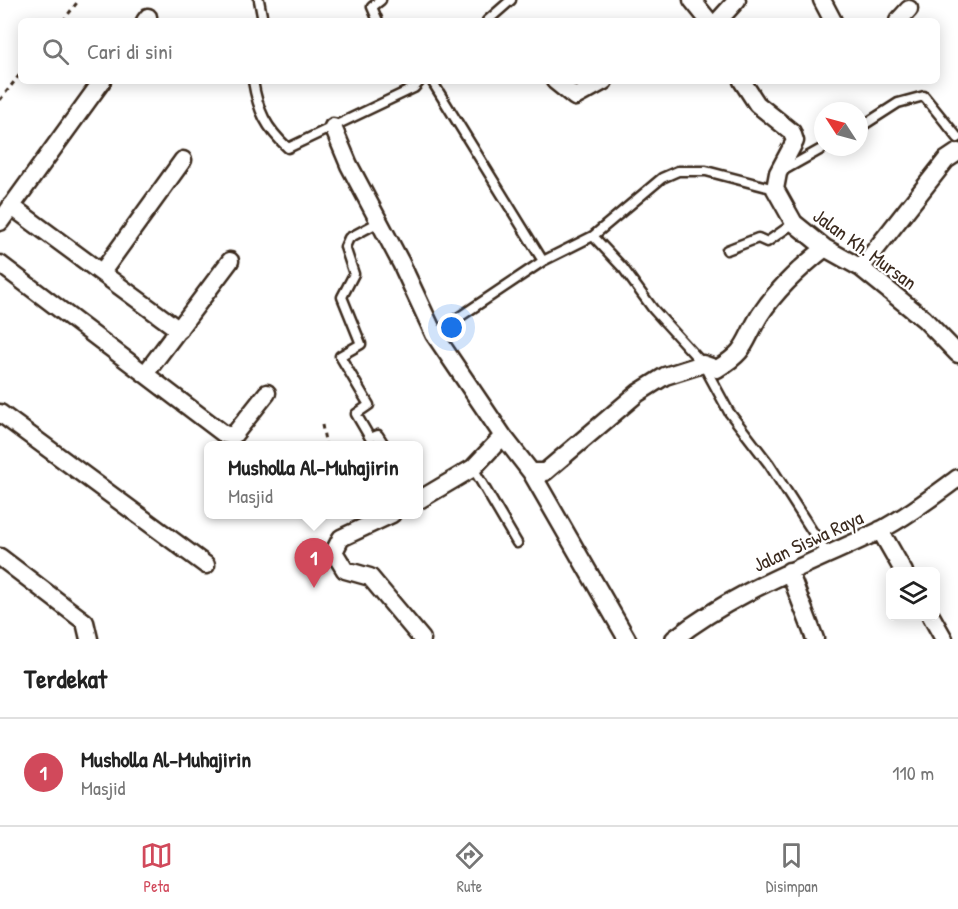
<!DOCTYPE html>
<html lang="id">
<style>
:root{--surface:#fff;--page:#f6f6f6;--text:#222;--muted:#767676;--line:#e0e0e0;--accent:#d1495b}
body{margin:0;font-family:"Patrick Hand",sans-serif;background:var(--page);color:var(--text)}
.controls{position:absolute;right:18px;bottom:18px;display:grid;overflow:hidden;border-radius:9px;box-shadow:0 3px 15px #0003}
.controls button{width:54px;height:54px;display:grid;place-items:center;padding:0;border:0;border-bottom:2px solid var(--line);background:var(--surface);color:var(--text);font:30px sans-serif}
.compass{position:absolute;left:814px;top:102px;width:54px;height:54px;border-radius:50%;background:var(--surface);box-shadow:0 3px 15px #0003;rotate:306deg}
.you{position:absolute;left:452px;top:328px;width:21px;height:21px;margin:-15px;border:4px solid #fff;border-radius:50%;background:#1a73e8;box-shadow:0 0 0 9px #1a73e833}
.badge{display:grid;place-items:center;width:39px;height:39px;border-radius:50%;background:var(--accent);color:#fff;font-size:20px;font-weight:700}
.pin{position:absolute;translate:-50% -50px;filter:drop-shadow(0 2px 3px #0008)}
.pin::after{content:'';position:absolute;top:32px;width:21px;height:18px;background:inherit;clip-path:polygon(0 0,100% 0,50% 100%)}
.popup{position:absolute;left:204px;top:441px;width:219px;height:78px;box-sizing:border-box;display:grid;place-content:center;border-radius:9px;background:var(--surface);filter:drop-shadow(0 2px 4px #0005);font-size:20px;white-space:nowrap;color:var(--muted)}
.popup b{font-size:22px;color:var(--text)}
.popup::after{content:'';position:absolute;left:50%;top:100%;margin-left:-12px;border:12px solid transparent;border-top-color:var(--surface)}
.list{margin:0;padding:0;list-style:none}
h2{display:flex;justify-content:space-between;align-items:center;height:78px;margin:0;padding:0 24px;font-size:26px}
h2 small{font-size:20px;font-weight:400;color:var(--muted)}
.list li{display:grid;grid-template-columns:39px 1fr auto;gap:18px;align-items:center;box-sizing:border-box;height:108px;padding:0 24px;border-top:2px solid var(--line)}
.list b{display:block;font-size:22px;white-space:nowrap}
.list p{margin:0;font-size:20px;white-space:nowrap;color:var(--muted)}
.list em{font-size:20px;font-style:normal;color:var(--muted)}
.icon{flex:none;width:33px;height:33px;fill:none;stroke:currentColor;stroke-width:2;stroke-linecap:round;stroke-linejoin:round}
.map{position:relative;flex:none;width:958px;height:639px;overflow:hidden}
.search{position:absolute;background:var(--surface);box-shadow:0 3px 15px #0003;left:18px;right:18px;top:18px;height:66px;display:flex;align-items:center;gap:15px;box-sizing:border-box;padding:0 21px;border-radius:9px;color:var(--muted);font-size:22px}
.sheet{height:186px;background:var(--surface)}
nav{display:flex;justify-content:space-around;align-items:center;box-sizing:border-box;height:84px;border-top:2px solid var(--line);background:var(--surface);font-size:16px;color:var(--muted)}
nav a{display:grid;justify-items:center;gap:3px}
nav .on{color:var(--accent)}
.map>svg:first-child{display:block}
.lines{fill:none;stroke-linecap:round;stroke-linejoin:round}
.service-casing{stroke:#3b2a1e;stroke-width:13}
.minor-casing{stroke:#3b2a1e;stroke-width:21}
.path{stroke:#3b2a1e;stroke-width:3;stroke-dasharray:4.5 4.5;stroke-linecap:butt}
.service{stroke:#fff;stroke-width:8}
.minor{stroke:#fff;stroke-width:16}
.labels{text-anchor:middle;stroke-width:4.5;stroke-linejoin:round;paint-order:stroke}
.street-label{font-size:20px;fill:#3b2a1e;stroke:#fff}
</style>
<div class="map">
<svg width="958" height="639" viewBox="0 0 958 639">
<rect width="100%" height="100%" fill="#fff"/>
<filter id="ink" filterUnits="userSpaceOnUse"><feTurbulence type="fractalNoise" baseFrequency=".0167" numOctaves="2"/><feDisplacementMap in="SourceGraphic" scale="12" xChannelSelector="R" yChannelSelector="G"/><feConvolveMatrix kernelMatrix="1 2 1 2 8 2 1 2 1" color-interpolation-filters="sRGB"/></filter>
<g filter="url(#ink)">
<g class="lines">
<defs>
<path id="service" d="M259 0 263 21
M378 21 372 7 381 0
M487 21 511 0
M253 81C258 111 266 128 288 148L414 88 420 81
M432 81 543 261
M859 128 898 103 924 96 958 138
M784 170 825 147
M379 222 349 238 345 247 354 274 342 297 361 344 340 356 369 405 356 414 370 438 378 435 385 446
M593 236 623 268 653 309 703 364 729 412 769 464 827 554
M727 250 758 238 767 242 794 223
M434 334 543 261 593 236 662 178 678 171H706L775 189
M473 468 517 543"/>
<path id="minor" d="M692 0 709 21
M822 0 833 21
M145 21 148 17
M718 21 737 0
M898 21 909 9
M555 81 575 97 604 81
M742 81 757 104 792 132 795 141 778 173 775 189 794 223 825 248 861 268 924 319 958 354
M333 127 349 165 401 263 434 334 503 436 531 472 627 639
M11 206 179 330
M0 222 102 81
M0 264 224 434 233 436 267 393
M861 268 946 160 958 152
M102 272 183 160
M145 374 230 261
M0 413 206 565
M531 472H545L638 393 665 376 703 364 717 369C748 350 743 343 760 315 777 289 801 267 825 248
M419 500 473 468 503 436
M392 514 341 538 334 552 345 570 370 577 422 639
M880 530 904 572
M0 557 85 622 89 639
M789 571 815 639
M931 616 944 639
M674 639C735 591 808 565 877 532 906 517 932 497 958 478"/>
</defs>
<use href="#service" class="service-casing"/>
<use href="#minor" class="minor-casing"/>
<path class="path" d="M63 21 79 0
M0 100 21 73
M322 425 326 446"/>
<use href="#service" class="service"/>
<use href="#minor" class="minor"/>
</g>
</g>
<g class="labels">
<g class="street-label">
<text transform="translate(865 249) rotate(36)" y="7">Jalan Kh. Mursan</text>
<text transform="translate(808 541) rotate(-25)" y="7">Jalan Siswa Raya</text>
</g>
</g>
</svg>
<div class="controls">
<button><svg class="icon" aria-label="layers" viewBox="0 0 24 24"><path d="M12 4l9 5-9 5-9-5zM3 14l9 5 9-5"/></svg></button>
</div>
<svg class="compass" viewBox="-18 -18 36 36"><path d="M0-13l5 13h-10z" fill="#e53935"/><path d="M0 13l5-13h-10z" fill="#767676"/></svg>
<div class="you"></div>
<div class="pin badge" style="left:314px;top:588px">1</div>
<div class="popup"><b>Musholla Al-Muhajirin</b>Masjid</div>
<div class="search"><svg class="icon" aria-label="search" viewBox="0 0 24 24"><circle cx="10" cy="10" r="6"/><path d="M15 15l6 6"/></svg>Cari di sini</div>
</div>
<section class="sheet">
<h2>Terdekat<small></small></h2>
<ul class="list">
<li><span class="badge">1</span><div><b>Musholla Al-Muhajirin</b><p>Masjid</p></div><em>110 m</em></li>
</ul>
</section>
<nav>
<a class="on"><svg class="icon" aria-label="map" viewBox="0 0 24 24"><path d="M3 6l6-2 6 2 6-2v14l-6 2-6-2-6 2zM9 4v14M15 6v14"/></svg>Peta</a>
<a><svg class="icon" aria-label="directions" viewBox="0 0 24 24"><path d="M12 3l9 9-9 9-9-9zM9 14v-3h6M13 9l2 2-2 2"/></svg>Rute</a>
<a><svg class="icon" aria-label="saved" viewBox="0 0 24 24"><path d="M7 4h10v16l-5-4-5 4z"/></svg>Disimpan</a>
</nav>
